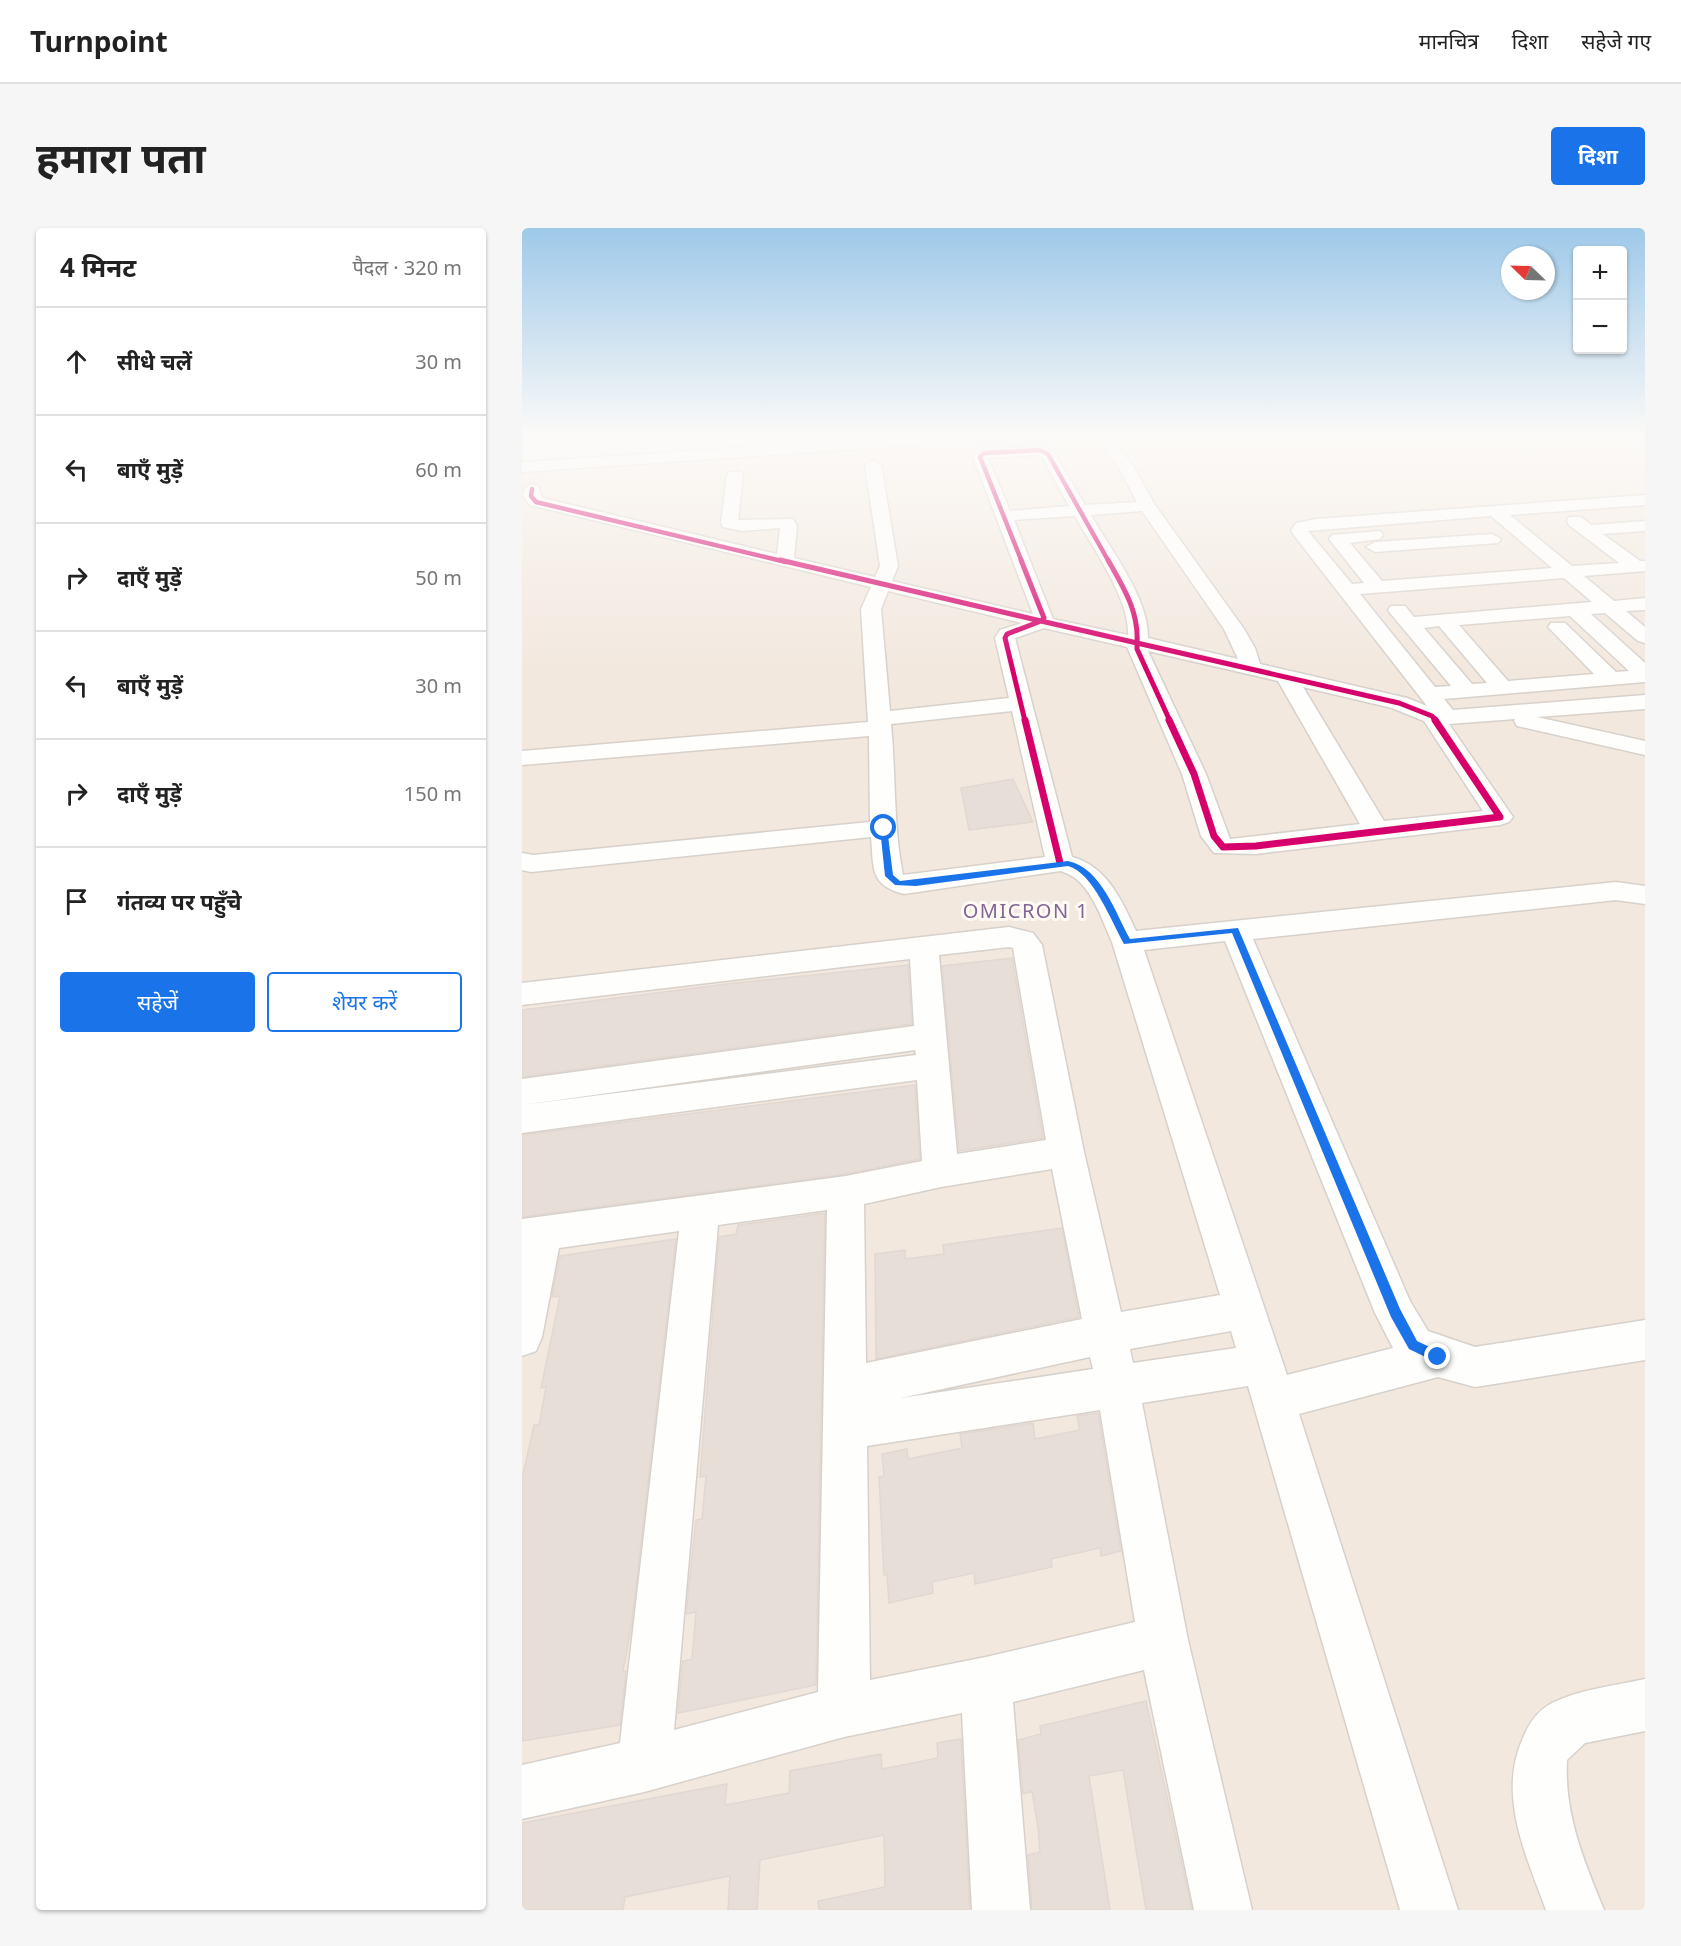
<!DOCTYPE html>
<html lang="hi">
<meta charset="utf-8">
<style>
:root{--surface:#fff;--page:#f6f6f6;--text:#222;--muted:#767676;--line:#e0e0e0;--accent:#1a73e8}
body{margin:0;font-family:"Noto Sans","Noto Sans Devanagari",sans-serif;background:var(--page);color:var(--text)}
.controls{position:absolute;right:18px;top:18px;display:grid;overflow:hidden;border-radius:6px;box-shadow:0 2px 4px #0004}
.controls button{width:54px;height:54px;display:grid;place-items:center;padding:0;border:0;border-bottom:2px solid var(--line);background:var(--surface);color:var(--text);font:30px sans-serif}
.compass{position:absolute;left:979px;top:18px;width:54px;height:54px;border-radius:50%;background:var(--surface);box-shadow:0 2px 4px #0004;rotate:293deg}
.stop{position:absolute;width:18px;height:18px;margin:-14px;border:4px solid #1a73e8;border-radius:50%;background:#fff}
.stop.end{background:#1a73e8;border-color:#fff;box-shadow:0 2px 6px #0008}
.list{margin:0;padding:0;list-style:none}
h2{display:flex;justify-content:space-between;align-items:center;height:78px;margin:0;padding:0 24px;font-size:26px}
h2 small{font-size:20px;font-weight:400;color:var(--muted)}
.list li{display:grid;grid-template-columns:39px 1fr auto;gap:18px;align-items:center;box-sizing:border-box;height:108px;padding:0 24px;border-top:2px solid var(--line)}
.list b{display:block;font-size:22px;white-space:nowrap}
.list em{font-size:20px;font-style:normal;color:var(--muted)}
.actions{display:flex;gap:12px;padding:18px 24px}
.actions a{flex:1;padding:14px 0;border:2px solid var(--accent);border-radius:6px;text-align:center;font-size:21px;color:var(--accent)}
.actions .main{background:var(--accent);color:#fff}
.icon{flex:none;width:33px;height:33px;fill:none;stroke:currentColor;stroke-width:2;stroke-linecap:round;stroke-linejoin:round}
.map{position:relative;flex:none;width:1123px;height:1682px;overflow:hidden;border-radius:6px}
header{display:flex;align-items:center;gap:36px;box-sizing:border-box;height:84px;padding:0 30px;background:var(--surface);border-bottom:2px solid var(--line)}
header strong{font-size:28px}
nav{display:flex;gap:33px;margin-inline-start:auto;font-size:21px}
.intro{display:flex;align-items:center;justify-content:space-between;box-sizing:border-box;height:144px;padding:0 36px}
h1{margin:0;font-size:42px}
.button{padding:15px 27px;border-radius:6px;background:var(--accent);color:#fff;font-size:21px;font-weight:700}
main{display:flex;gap:36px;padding:0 36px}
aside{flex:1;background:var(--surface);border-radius:6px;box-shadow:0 2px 4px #0004}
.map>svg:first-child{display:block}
.residential{fill:#f2e8de}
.building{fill:#e6ded7;stroke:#e2d8d2;stroke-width:1.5}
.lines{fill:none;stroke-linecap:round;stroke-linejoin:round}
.minor-casing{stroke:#d7d1cb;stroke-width:3}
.minor{fill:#fefefd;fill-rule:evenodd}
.cycleway-far2-casing{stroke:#fffaf3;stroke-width:6}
.cycleway-far1-casing{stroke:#fffaf3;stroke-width:8}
.cycleway-casing{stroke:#fffaf3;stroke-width:10}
.cycleway-far2{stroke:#d6006c;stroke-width:4.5}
.cycleway-far1{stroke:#d6006c;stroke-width:5}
.cycleway{stroke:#d6006c;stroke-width:7}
.route{fill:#1a73e8}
.labels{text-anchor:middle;stroke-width:6;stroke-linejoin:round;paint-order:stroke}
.neighbourhood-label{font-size:20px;letter-spacing:1.5px;fill:#846695;stroke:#fffaf3}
</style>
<header>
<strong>Turnpoint</strong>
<nav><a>मानचित्र</a><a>दिशा</a><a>सहेजे गए</a></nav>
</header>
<div class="intro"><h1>हमारा पता</h1><a class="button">दिशा</a></div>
<main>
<aside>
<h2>4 मिनट<small>पैदल · 320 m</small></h2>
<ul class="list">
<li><svg class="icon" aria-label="ahead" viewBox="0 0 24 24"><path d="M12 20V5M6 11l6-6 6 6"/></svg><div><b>सीधे चलें</b></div><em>30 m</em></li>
<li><svg class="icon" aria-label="left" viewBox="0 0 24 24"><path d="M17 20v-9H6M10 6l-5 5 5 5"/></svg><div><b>बाएँ मुड़ें</b></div><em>60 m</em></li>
<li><svg class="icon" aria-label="right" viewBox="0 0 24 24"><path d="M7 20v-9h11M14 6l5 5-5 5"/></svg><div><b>दाएँ मुड़ें</b></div><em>50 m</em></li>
<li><svg class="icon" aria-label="left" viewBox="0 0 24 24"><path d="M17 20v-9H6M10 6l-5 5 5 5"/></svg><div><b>बाएँ मुड़ें</b></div><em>30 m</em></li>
<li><svg class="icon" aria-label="right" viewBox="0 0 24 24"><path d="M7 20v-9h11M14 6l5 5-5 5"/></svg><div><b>दाएँ मुड़ें</b></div><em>150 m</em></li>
<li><svg class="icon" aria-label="arrive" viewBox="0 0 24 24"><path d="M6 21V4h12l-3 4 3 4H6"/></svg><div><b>गंतव्य पर पहुँचे</b></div></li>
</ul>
<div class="actions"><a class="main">सहेजें</a><a>शेयर करें</a></div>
</aside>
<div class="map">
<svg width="1123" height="1682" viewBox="0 0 1123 1682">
<rect width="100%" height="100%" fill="#f9f5f0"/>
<path class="residential" d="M481 207H1109L1123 214V1682H0V239Z"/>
<path class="building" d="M491 551 511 594 447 602 439 560Z
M490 730 521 910 437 923 420 738Z
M386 737 390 796 0 849V782L205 756Z
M393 857 398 931 324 946 0 989V907Z
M303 985 294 1457 156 1485 160 1439 161 1433 170 1431 174 1384 164 1386 174 1292 180 1291 184 1248 178 1249 197 1009 214 1006 216 997Z
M540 1000 557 1089 354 1131 353 1026 383 1022V1031L422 1026 421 1017Z
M154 1011 110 1394 101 1444 104 1443 98 1497 0 1513V1251L12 1197H17L24 1159 19 1160 38 1068 30 1069 38 1028Z
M576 1185 599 1323 579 1328 578 1320 529 1331 530 1339 453 1356 452 1345 410 1354 411 1365 367 1375 365 1346 362 1347 357 1249 362 1248 360 1226 385 1221 386 1231 440 1220 438 1206 511 1195 513 1211 558 1202 555 1188Z
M624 1473 670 1682H624L601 1542 567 1548 588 1682H510L506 1627 518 1624 516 1599 510 1563 501 1566 496 1512 519 1506 518 1498Z
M439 1511 448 1682H297L296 1673 363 1659 362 1607 238 1632 235 1682H206L208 1648 103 1669 101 1682H0V1595L205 1556 203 1577 267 1565 268 1543 359 1526 360 1541 416 1530 415 1515Z"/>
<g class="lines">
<defs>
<path id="minor" d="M418 207H488L481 211 0 244V234Z
M574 207H588L611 238 633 277 722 401 733 420 738 436 885 470 905 478 771 306 769 302 774 295 794 291 1123 267V277L988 287 1050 338 1097 335 1047 297 1045 293 1047 289H1059L1069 297 1123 293V303L1081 306 1118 333H1123V343L1062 348 1092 373 1123 370V382L1104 383 1123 399V415L1116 413 1083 385 1069 386 1123 435V454L922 471 931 482 1123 467V481L1015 489 1123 513V527L995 498 992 493 993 491 927 496 991 589 987 594 978 597 734 626 692 625 679 608 660 546 605 419 522 400 493 410 550 629C585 638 600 673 614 703L1094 654 1123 658V676L1094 672 731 711 888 1073 906 1103 953 1119 1123 1092V1132L953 1159 916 1149 777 1186 936 1682H878L726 1158 620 1175 666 1412 730 1682H672L622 1442 491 1474 508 1682H450L440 1485 322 1509 122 1564 0 1591V1537L98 1515 157 1003 37 1020 20 1109 14 1123 0 1128V991L324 948 400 933 395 852 0 905V877L394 827 393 822 0 877V851L392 798 388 731 0 777V755L487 699 511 705 520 717 562 924 599 1084 698 1067 590 714C579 690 568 650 538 643L382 666C347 657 352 640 349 609L9 644 0 642V625L11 627 348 594 347 508 0 537V523L346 494 339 381 349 359 8 277 1 268 2 261 10 256 16 258 20 270 255 326 258 300 220 303 201 299 199 295 205 247 208 244H218L221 247 216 292 271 291 275 298 272 330 353 349 358 338 343 237 351 232 359 237 376 338 370 353 511 386 451 229 462 221 523 219 533 226 563 277 615 274 596 238ZM516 227 520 229 547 278 488 283 466 230ZM620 283 702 401 716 431 626 410C627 370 588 321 569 287ZM553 288C570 319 608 371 606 407L531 391 492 292ZM969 288 1030 340 860 353 828 315 858 311 861 307 858 303 810 307 807 311 842 355 830 356 786 303ZM1042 350 1070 374 892 389 883 378H869L866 382 869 386 929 458 913 459 838 366ZM366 363 500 395 478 402 473 410 487 470 368 483 359 381ZM1048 388 1107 443 1094 444 1043 395H1029L1026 399 1072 446 986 453 937 397ZM917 398 965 455 950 456 902 400ZM626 423 756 453 838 596 708 611 684 546ZM781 459 870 480 902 493 961 583 862 593ZM490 483 523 629 381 647C371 597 374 547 369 496ZM703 713 853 1085 871 1120 765 1147 622 722ZM487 719 491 720 524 912 435 926 417 727ZM530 941 560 1091 344 1135 342 976 419 959ZM305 982 296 1464 152 1502 196 997ZM709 1103 714 1120 611 1135 608 1121ZM568 1129 571 1141 379 1170ZM578 1182 613 1394 464 1429 348 1452 345 1218Z
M1102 207 1123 208V218Z
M970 306 979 311 976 315 853 324 844 319 853 314Z
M1123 1451V1503L1063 1515 1045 1532C1042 1586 1062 1633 1082 1682H1024C1004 1627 975 1567 1001 1510 1007 1495 1015 1483 1030 1475 1059 1461 1091 1458 1123 1451Z"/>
</defs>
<use href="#minor" class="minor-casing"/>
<use href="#minor" class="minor"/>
<defs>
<path id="cycleway-far2" d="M10 261 9 268 14 274 264 334
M500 334 458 229 462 225 518 222 526 226 587 334"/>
<path id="cycleway-far1" d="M258 332 519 393
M499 332 522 390 519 393
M586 332C601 359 617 383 615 415
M519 393 615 415
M615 415 877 475 910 488 914 493
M615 415V421L648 493
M503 493 483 410 485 406 519 393"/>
<path id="cycleway" d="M503 492 538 635
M647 492 672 546 692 608 701 619 734 618 978 589 913 492"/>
</defs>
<use href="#cycleway-far2" class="cycleway-far2-casing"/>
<use href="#cycleway-far1" class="cycleway-far1-casing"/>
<use href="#cycleway" class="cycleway-casing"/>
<use href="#cycleway-far2" class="cycleway-far2"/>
<use href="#cycleway-far1" class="cycleway-far1"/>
<use href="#cycleway" class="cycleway"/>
</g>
<linearGradient id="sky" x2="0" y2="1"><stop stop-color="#9ec9e9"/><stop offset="0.47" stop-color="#fcfaf8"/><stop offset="1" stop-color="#fcfaf8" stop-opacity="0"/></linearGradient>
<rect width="1123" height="442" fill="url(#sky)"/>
<path class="route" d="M362 597 365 600 371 647 378 653 546 633C579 640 593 684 608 711L716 700 878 1081 895 1113 920 1125V1133L916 1135 887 1121 869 1089 710 705 602 716C590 695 571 644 546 638L394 658 373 657 363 648 358 600Z"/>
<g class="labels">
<g class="neighbourhood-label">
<text x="504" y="690">OMICRON 1</text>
</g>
</g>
</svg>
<div class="controls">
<button>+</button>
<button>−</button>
</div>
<svg class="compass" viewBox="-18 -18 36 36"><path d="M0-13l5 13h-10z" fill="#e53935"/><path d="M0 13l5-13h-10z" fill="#767676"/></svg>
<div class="stop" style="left:362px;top:600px"></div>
<div class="stop end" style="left:916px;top:1129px"></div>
</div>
</main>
